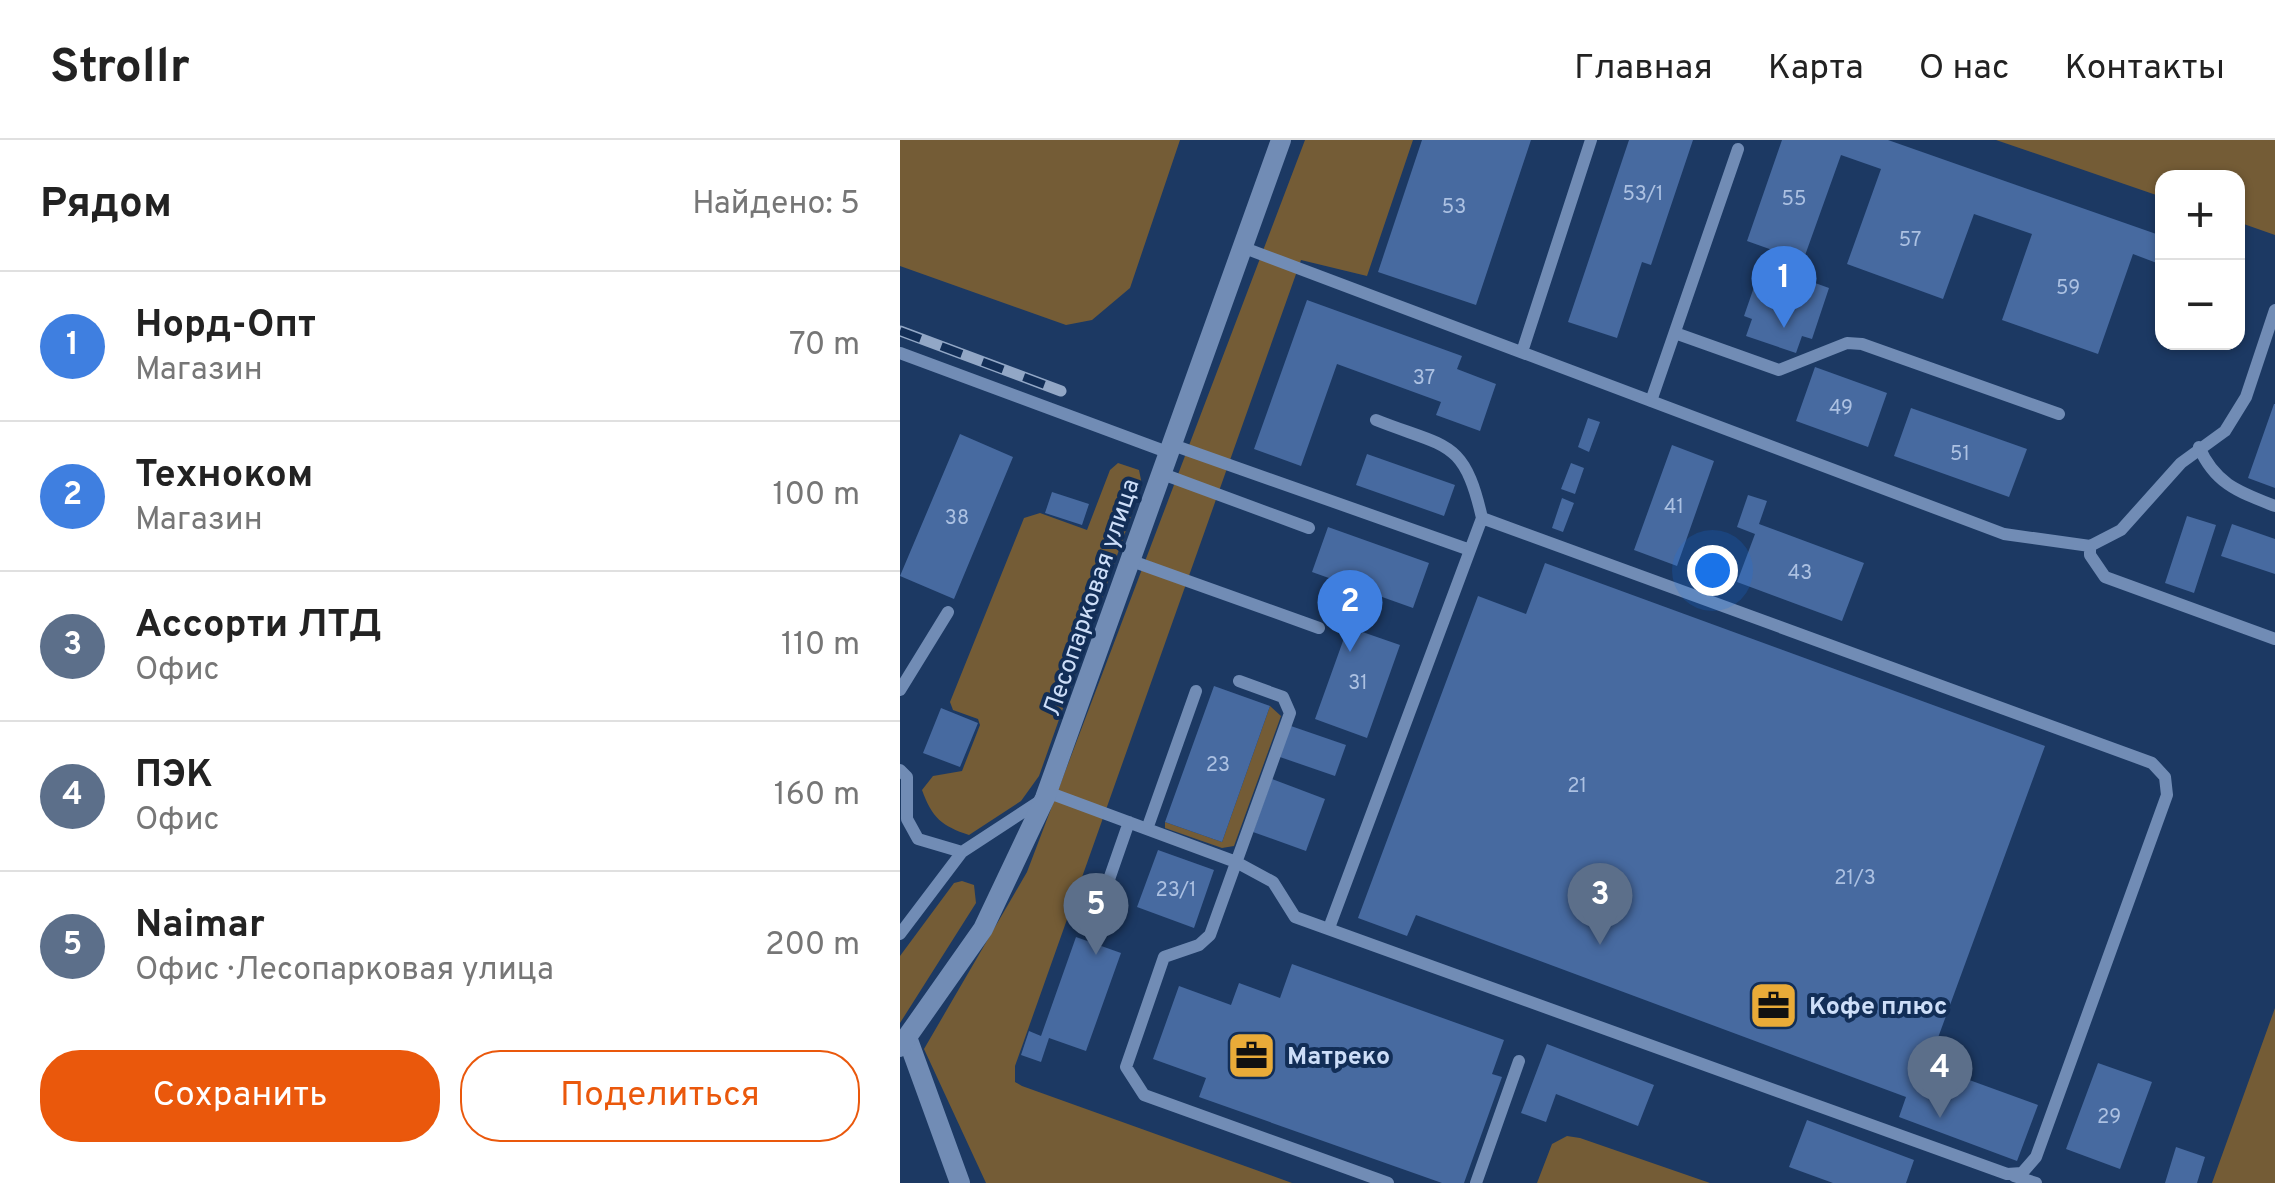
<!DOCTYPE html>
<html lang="ru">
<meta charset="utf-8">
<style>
:root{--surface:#fff;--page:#f2f2f2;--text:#222;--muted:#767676;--line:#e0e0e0;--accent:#ea580c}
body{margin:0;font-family:Overpass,sans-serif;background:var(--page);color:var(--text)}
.controls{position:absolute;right:30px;top:30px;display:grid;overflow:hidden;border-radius:20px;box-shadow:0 2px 8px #0004}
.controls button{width:90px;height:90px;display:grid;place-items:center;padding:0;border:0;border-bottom:2px solid var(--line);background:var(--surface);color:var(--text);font:50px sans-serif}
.you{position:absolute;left:812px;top:430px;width:35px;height:35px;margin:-25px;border:8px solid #fff;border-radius:50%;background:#1a73e8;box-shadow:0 0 0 15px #1a73e833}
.badge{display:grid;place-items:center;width:65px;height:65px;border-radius:50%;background:var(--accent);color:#fff;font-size:32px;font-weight:700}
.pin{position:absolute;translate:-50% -82px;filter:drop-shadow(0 2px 5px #0008)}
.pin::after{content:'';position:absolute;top:52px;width:35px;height:30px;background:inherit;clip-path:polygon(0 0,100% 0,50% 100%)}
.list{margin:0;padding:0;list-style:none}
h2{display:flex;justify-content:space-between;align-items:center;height:130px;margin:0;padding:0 40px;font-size:42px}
h2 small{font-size:32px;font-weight:400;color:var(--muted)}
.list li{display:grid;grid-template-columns:65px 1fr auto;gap:30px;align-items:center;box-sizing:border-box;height:150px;padding:0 40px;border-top:2px solid var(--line)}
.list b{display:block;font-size:38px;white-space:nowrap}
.list p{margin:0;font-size:32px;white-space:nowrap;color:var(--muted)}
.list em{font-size:32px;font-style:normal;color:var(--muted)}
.actions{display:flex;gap:20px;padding:30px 40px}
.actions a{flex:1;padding:22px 0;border:2px solid var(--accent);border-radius:40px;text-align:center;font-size:35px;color:var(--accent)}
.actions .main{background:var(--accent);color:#fff}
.map{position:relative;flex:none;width:1375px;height:1043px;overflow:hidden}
header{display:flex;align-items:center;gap:60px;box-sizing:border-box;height:140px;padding:0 50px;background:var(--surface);border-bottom:2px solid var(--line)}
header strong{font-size:48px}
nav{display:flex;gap:55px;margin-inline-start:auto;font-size:35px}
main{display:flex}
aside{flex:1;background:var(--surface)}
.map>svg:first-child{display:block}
.green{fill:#745c36}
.building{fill:#476aa0}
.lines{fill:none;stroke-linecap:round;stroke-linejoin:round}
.service{stroke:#718cb5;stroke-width:12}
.minor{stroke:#718cb5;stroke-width:20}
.tertiary{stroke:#718cb5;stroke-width:20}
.rail-casing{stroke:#92a7c6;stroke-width:11}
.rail{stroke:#122e57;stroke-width:8;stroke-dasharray:22;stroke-linecap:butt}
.labels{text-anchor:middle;stroke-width:8;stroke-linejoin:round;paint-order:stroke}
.number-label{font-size:20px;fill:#acc1e2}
.street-label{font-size:25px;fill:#cddef8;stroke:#122e57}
.poi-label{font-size:25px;font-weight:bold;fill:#cddef8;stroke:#122e57;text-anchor:start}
</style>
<header>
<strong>Strollr</strong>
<nav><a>Главная</a><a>Карта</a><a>О нас</a><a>Контакты</a></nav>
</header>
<main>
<aside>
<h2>Рядом<small>Найдено: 5</small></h2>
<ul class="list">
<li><span class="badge" style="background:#3f7fe0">1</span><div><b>Норд-Опт</b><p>Магазин</p></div><em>70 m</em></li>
<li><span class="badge" style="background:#3f7fe0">2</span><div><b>Техноком</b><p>Магазин</p></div><em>100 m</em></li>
<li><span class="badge" style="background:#5c6f8a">3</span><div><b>Ассорти ЛТД</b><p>Офис</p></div><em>110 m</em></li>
<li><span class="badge" style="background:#5c6f8a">4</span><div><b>ПЭК</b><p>Офис</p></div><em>160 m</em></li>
<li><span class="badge" style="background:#5c6f8a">5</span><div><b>Naimar</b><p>Офис · Лесопарковая улица</p></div><em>200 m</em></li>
</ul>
<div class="actions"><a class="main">Сохранить</a><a>Поделиться</a></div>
</aside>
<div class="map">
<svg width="1375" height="1043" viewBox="0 0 1375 1043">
<rect width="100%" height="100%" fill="#1c3963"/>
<path class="green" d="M0 0H280L230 148 192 180 166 185 0 126Z
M405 0H513L467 136 401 120 115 926V942L122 946 392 1043H86L24 909 127 732Z
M1096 0H1375V95L1338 82V38H1262V57Z
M218 323 239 330 242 345 139 636 121 661 69 695C42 686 32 678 22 650L33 636 62 631 80 585 78 579 53 570 50 562 124 378 140 373 187 390 210 330Z
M370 566 381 576 334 706 322 708 265 688V682L322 702Z
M62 741 74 745 76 763 0 883V816L54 743Z
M1375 868V1043H1312Z
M667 996 680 998 810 1043H637L652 1004Z"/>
<path class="building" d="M522 0H631L576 165 478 132Z
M729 0H793L751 125 742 122 717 198 668 182Z
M882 0H988L1262 96V125L1233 114 1198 214 1102 180 1132 94 1074 74 1043 159 947 124 981 29 941 15 903 121 847 101Z
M862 124 929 148 912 199 902 196 896 213 846 196 852 179 844 176Z
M407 160 562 216 557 229 596 244 580 291 536 275 541 262 437 224 401 326 354 309Z
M915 227 987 253 968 307 896 281Z
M1374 264H1375V348L1348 338Z
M1011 268 1127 309 1109 357 994 316Z
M688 278 700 282 689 312 678 307Z
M60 294 113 317 54 459 0 436Z
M772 305 814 321 777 426 734 410Z
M467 314 555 345 544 376 456 345Z
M671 323 684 328 675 354 661 349Z
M152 352 189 364 182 385 145 373Z
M848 355 867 361 859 384 964 423 942 481 837 442 855 394 837 387Z
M662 358 674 363 663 392 652 388Z
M1287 376 1316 385 1294 453 1265 443Z
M1332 384 1375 399V434L1321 416Z
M428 387 529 423 513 468 412 432Z
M645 423 1145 606 1028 925 1138 965 1117 1021 999 977 1006 957 516 775 507 796 458 778 578 456 626 474Z
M448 487 500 505 467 598 415 579Z
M314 546 370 566 322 702 265 682Z
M41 568 78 583 60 627 23 613Z
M388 585 446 605 435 636 377 616Z
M372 639 425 659 406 711 353 692Z
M258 710 314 730 294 788 237 767Z
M176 797 221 813 186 911 149 898 141 922 121 915 129 891 141 896Z
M392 824 604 900 592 934 602 937 564 1043H542L299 957 306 938 253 919 279 846 331 865 339 843 380 858Z
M647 904 754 945 738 986 656 954 646 982 621 973Z
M1198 923 1252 942 1220 1029 1166 1009Z
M907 980 1014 1020 1006 1043H933L889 1027Z
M1276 1007 1305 1017 1297 1043H1265Z"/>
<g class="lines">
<path class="service" d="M342 107 1104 394 1190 406 1221 390 1281 323 1325 291 1346 257 1375 170
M775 193 879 230 947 203 962 204 1159 274
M622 212 691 0
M0 213 267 312
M751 261 838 9
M476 280C546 308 564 298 582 378
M270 304 570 410
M1299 307C1315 344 1339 352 1375 366
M260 333 409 388
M1190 406V415L1205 437 1375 499
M229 420 419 488
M339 541 383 557 390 573 310 795 299 805 264 817 226 927 244 955 488 1043
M0 550 48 472
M0 630 7 637V679L18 699 62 712 143 659
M147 652 336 722 373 742 395 777 1107 1034 1122 1033 1136 1017 1267 655 1265 637 1252 623 582 378 429 788
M247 689 296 551
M191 791 229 682
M0 794 62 712
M1114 1036 1136 1043
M576 1043 619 921"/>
<path class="minor" d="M8 900 60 1043"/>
<path class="tertiary" d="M0 907 83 789 145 658 381 0"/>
<defs>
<path id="rail" d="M0 191 161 251"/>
</defs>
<use href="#rail" class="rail-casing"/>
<use href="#rail" class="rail"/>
</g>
<defs>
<symbol id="office-square" viewBox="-11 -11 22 22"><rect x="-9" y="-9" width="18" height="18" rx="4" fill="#e9ab38" stroke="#122e57"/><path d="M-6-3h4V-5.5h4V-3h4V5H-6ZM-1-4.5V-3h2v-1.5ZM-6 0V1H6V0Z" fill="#111"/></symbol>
</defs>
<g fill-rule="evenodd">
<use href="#office-square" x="846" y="838" width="55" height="55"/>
<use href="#office-square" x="324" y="888" width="55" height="55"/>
</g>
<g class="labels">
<g class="number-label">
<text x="743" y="60">53/1</text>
<text x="894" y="65">55</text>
<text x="554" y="73">53</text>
<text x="1010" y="106">57</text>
<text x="1168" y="154">59</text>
<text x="524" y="244">37</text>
<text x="941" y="274">49</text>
<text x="1060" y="320">51</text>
<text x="774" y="373">41</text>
<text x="57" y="384">38</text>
<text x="900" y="439">43</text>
<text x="458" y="549">31</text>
<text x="318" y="631">23</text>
<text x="677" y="652">21</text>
<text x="955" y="744">21/3</text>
<text x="276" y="756">23/1</text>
<text x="1209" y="983">29</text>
</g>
<g class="street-label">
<text transform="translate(190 457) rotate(-71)" y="9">Лесопарковая улица</text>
</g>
<g class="poi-label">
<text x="909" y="874">Кофе плюс</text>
<text x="387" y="924">Матреко</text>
</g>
</g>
</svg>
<div class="controls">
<button>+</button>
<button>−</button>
</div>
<div class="you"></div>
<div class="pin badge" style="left:884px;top:188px;background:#3f7fe0">1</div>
<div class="pin badge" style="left:450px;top:512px;background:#3f7fe0">2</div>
<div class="pin badge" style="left:700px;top:805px;background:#5c6f8a">3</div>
<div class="pin badge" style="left:1040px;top:978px;background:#5c6f8a">4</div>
<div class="pin badge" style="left:196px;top:815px;background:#5c6f8a">5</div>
</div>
</main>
